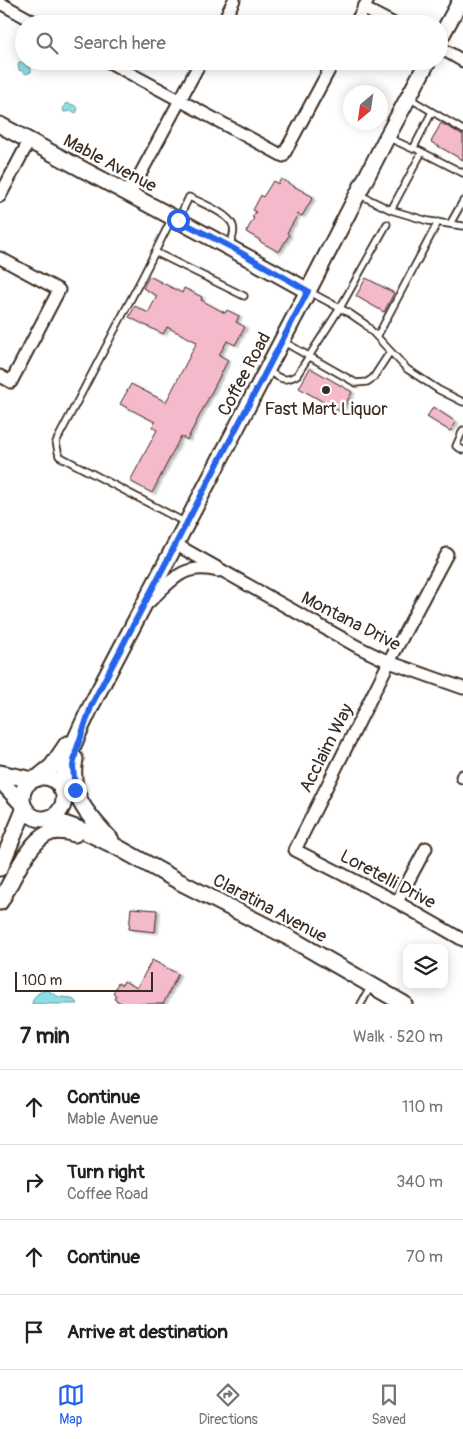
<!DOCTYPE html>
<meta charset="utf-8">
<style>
:root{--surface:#fff;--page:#f6f6f6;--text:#202124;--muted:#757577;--line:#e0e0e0;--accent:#2563eb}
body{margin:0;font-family:Pangolin,sans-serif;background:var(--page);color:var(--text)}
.controls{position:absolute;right:15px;bottom:15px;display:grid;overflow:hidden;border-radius:10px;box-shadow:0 2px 12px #0003}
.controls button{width:45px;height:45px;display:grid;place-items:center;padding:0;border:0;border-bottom:1px solid var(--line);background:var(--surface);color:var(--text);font:25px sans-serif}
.compass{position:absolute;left:343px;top:85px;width:45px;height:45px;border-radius:50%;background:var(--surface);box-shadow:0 2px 12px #0003;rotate:209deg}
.scale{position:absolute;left:15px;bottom:12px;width:138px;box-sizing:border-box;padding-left:5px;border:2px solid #3b2a1e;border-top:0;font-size:14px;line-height:18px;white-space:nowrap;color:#3b2a1e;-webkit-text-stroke:4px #fff;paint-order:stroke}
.stop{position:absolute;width:15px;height:15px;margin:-11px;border:4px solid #2563eb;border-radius:50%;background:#fff}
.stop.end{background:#2563eb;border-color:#fff;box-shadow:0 1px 5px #0008}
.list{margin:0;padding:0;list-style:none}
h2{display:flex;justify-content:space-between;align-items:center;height:65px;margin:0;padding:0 20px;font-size:21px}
h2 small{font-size:16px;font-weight:400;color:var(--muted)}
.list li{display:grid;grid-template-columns:32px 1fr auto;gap:15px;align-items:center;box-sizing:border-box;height:75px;padding:0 20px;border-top:1px solid var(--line)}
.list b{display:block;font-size:19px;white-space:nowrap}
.list p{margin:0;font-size:16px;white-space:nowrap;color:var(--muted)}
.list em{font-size:16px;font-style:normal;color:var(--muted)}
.icon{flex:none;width:28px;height:28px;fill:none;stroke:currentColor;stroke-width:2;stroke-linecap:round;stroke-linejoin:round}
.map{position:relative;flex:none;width:463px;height:1004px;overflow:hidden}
.search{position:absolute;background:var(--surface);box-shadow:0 2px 12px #0003;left:15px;right:15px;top:15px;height:55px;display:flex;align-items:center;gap:12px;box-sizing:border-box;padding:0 18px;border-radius:28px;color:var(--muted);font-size:19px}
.sheet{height:365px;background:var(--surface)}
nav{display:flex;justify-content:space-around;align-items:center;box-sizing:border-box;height:70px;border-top:1px solid var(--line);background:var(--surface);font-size:14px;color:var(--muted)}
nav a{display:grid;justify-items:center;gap:2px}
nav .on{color:var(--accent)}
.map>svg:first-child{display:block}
.water{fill:#8cdde4;stroke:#6c9595}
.building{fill:#f4bacc;stroke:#3b2a1e;filter:url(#shadow)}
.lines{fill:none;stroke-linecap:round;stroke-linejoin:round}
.lane-casing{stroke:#3b2a1e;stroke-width:9}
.street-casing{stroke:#3b2a1e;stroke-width:15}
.secondary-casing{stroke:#3b2a1e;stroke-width:19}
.lane{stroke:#fff;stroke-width:5.5}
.street{stroke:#fff;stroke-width:11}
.secondary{stroke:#fff;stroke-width:15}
.route{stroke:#2563eb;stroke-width:6}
.poi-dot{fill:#3b2a1e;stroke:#fff;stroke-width:2}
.labels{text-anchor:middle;stroke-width:5;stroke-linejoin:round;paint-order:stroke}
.street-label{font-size:18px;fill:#3b2a1e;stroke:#fff}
.poi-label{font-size:18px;fill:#3b2a1e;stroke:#fff}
</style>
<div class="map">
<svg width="463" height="1004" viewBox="0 0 463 1004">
<defs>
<filter id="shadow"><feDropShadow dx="3" dy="1.5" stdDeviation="1" flood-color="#0004"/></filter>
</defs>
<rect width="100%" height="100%" fill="#fff"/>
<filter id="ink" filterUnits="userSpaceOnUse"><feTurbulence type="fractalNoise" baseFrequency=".02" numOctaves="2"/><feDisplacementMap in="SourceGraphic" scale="10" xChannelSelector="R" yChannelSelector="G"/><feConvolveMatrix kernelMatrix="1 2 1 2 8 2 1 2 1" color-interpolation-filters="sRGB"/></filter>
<g filter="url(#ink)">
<path class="water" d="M19 62H23L26 66 31 68V72L26 74 22 71 19 70 18 64Z
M65 104C70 103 76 105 78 109L76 113 72 111 64 112 63 108Z
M47 990 59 997 72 998 78 1004H32C33 996 39 991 47 990Z"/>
<path class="building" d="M441 123 463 135V160L431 142Z
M281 179 313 197 302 216 298 214 287 233 289 235 279 252 259 241 260 240 246 232 254 218 252 217 256 212 253 210 261 195 263 197 273 181 278 184Z
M149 276 182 293 184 288 202 297 201 300 225 313 227 310 239 316 236 322 245 327 235 345 227 341 219 355 228 360 187 440 181 436 152 493 130 481 157 430 152 427 155 422 120 404 131 384 166 402 197 342 167 327 163 334 129 317 135 306 148 313 157 296 143 288Z
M366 278 394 293 384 312 356 296Z
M310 368 352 392 341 412 299 388Z
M433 407 456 422 450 431 427 417Z
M131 908 157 910 155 932 129 929Z
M152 960 178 974 163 1004H123L114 999 116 995 113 993 118 983 122 985 124 981 137 988Z"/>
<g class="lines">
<defs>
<path id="lane" d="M409 98 463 130
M387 137 413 149 432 112
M418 150 463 173
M358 194 391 210 428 221 463 226
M391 210 422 152
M172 218 143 276 56 442 59 456 186 523
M179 218 189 197C200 202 230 214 233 226 235 233 232 239 229 246
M450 224 463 201
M155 252 244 296
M308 291 349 313 365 324 407 369 439 390 463 402
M377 337 438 222
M284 342 356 383 367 382 373 378 390 352
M267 370C279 378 284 383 297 375L340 308 387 224
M463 430 456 446 463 450
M361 1004 371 986"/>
<path id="street" d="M0 3 38 24
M363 8 394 24
M222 24 234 0
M355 24 368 0
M439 47 463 61
M107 61 283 156 334 61
M129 195 201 61
M0 196 29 141
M0 258 59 290 11 382 0 376
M175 544 358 647 389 662 463 688
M447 554 389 662 295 850 397 902 463 940
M149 602C172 580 184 562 218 571
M462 777 463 776
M397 902 426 848"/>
<path id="secondary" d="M439 40 461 0
M0 125C103 181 207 234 308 291
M75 759C68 796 88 815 111 840
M0 773 33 780
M22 798a21 21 0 1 1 42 0a21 21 0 1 1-42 0Z
M36 779 52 766 67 744
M0 780 23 805
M61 789C65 758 79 732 92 704L308 291 387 137 428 61
M48 818 84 831 117 847 180 882 288 937 404 1004
M0 868 25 808
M0 902C12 882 29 838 52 832 60 830 68 832 75 834"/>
</defs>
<use href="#lane" class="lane-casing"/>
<use href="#street" class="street-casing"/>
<use href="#secondary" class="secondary-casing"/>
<use href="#lane" class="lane"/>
<use href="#street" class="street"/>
<use href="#secondary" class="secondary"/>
</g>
</g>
<g class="lines" filter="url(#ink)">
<path class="route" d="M75 790 73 766 76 751 92 704 308 291 229 246 178 220"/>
</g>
<circle class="poi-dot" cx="326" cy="390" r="5"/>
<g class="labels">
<g class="street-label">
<text transform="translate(110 163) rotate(28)" y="6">Mable Avenue</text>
<text transform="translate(244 374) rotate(-62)" y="6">Coffee Road</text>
<text transform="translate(351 621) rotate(27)" y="6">Montana Drive</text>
<text transform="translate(326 748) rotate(-63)" y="6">Acclaim Way</text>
<text transform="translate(388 879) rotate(28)" y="6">Loretelli Drive</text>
<text transform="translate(270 908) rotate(28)" y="6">Claratina Avenue</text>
</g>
<g class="poi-label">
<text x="326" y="415">Fast Mart Liquor</text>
</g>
</g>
</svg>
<div class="controls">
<button><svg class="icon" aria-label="layers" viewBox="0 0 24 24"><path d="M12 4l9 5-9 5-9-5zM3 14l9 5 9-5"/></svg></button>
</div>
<svg class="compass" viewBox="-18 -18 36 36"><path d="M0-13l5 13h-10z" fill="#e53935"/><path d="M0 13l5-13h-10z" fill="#757577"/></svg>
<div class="scale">100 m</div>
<div class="stop" style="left:178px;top:220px"></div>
<div class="stop end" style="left:75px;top:790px"></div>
<div class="search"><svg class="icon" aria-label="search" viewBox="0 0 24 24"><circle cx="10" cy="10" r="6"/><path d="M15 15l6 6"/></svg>Search here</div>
</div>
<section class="sheet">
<h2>7 min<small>Walk · 520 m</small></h2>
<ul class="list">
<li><svg class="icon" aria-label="ahead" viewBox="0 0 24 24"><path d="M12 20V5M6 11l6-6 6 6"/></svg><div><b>Continue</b><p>Mable Avenue</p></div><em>110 m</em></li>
<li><svg class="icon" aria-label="right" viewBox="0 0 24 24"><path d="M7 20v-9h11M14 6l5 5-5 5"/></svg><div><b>Turn right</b><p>Coffee Road</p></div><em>340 m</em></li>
<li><svg class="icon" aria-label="ahead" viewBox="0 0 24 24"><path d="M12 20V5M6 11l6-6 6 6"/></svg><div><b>Continue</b></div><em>70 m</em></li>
<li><svg class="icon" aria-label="arrive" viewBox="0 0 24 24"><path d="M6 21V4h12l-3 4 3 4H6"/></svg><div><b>Arrive at destination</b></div></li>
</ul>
</section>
<nav>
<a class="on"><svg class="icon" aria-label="map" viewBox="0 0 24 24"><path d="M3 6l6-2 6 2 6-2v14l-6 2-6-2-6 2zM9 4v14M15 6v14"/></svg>Map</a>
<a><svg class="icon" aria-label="directions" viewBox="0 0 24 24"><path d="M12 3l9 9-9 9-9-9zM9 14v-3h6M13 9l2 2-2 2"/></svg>Directions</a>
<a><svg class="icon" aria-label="saved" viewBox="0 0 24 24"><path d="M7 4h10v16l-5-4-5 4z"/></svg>Saved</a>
</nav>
